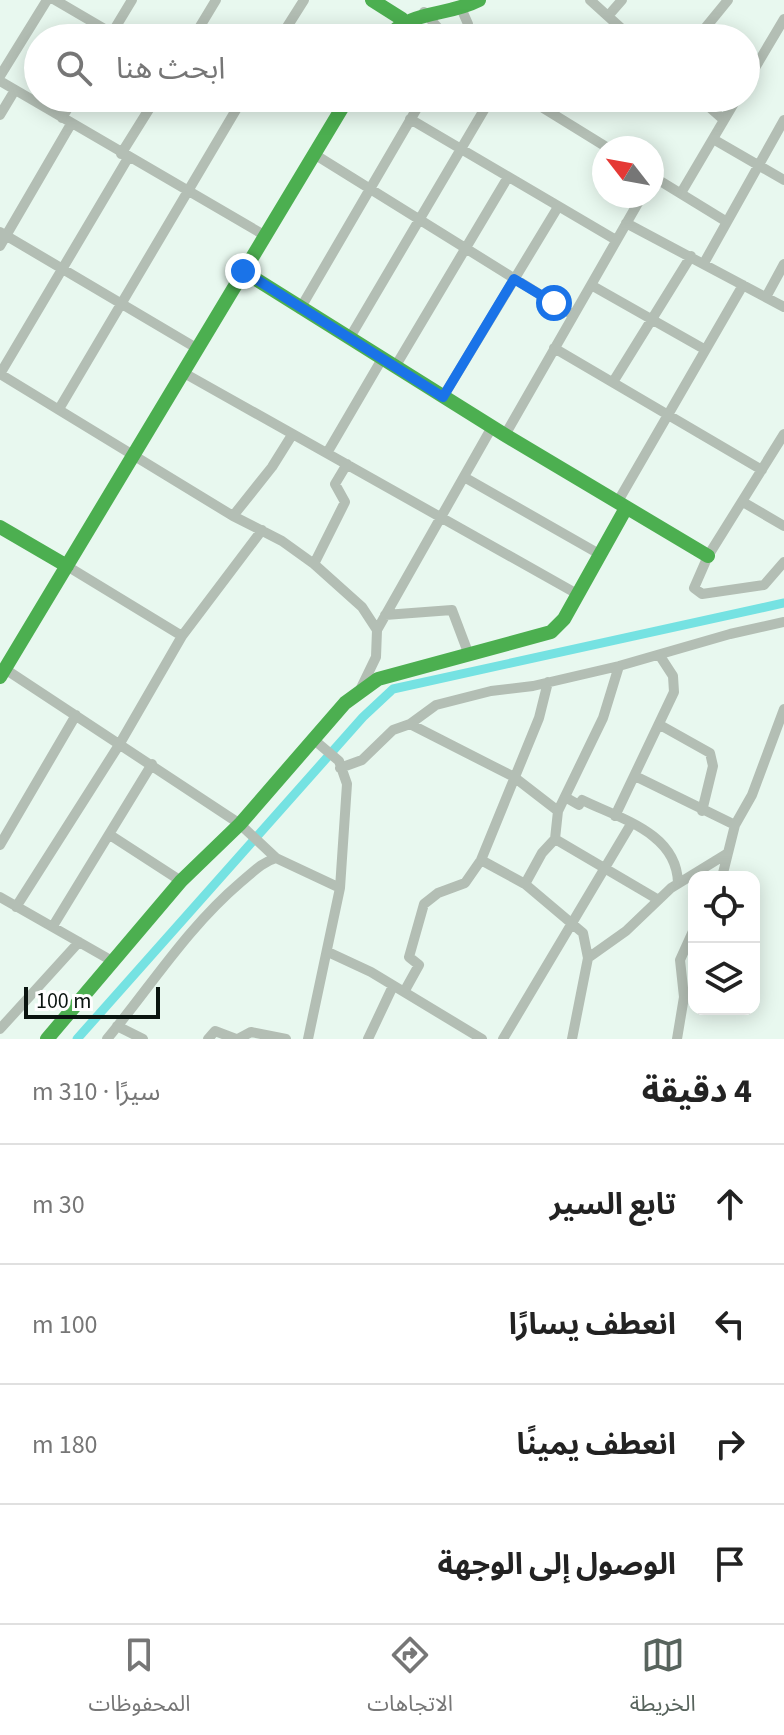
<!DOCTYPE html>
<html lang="ar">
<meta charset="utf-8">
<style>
:root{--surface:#fff;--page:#f2f2f2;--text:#222;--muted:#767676;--line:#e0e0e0;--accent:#58645d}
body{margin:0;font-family:"Source Sans 3","Noto Sans Arabic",sans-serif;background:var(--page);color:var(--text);direction:rtl}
.controls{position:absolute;right:24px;bottom:24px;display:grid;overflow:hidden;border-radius:16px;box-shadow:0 4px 20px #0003}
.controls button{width:72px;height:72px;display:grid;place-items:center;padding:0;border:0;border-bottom:2px solid var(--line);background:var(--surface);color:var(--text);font:40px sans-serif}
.compass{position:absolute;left:592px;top:136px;width:72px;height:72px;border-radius:50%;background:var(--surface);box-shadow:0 4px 20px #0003;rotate:301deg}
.scale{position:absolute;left:24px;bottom:20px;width:136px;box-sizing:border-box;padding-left:8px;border:4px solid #0a140f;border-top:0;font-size:22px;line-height:28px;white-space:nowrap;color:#0a140f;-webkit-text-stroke:6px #fff;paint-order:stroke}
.stop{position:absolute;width:24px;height:24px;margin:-18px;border:6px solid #1a73e8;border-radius:50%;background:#fff}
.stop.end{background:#1a73e8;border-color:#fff;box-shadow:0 2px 8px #0008}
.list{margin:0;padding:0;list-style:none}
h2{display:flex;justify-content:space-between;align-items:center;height:104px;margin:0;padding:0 32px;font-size:34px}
h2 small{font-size:26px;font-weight:400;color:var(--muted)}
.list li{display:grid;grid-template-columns:52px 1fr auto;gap:24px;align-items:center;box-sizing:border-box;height:120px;padding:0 32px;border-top:2px solid var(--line)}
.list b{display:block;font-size:30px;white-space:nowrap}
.list em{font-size:26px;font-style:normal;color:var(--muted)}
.icon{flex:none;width:44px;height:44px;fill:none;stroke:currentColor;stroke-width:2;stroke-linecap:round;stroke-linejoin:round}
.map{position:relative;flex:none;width:784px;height:1039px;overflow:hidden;direction:ltr}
.search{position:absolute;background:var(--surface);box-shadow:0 4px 20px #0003;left:24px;right:24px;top:24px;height:88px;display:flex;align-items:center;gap:20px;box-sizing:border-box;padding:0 28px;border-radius:44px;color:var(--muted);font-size:30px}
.sheet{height:584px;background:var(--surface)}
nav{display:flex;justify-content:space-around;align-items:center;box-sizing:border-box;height:112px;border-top:2px solid var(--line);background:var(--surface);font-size:22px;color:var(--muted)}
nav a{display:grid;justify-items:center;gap:4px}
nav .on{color:var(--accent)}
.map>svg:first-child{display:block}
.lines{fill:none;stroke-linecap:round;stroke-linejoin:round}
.canal{stroke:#75e2e2;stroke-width:9}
.street{stroke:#b3beb4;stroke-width:10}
.fast{stroke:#4caf50;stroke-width:14}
.route{stroke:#1a73e8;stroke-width:10}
</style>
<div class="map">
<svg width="784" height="1039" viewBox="0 0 784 1039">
<rect width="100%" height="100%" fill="#e8f8ef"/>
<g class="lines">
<path class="canal" d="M77 1039 363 717 393 689 784 603"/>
<path class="street" d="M55 0 120 38
M590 0 632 38
M424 12 447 38
M608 16 622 0
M109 38 132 0
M193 38 216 0
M280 38 304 0
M461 38 468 24 461 8
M697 38 728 0
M0 76 47 0
M0 81 264 235
M746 83 784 19
M221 98 237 108
M527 98 608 148
M699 98 724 120
M0 115 15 90
M62 118 74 98
M410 119 616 240
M713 139 784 180
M121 154 156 98
M314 154 573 315
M652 176 727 222
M681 193 737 98
M626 223 784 307
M0 232 198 349
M0 246 71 124
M704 263 784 120
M591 285 704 349
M766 297 784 264
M300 309 423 98
M349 339 491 98
M554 348 762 470
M395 367 508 177
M184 373 579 595
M0 374 233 516 282 541 314 564 362 607 377 630 376 657 361 688
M0 374 128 158
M613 382 691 256
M443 397 558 207
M59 409 243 98
M784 434 708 556 694 588 702 594 764 585 784 562
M505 435 642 196
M327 453 382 359
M464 477 601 555
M743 502 784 526
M617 503 743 285
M233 516 272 467 292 435
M314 564 345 502 335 484 347 464
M67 566 182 636
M385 615 452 610 469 655
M377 630 492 427
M5 669 240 824
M410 724 514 777 558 811
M660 725 710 753 713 766 702 811
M340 768 362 760 393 730 410 724 436 705 491 691 533 686 619 666 730 634 784 622
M635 776 735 825
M565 797 579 805 582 800C621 819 677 833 678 883
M615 816 674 692 673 676 660 656
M244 828 276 858 340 888
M110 835 181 881
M555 839 657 899
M0 845 76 715
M481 860 525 884 583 933 588 958
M722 877 735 825 752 795 784 709
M525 884 542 853 555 839 558 811 603 718 619 666
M0 897 114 962
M16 907 119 745 182 636 262 530
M53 926 152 764
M328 952 371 972 482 1039
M404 992 419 965 409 957 424 904 438 893 465 883 481 860 539 718 548 682
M117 1026 143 1039
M0 1029 79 942
M107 1039C151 986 187 928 241 882 252 873 262 862 276 858
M208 1039 215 1031 236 1039
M238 1039 251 1032 286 1039
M308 1039 340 888 347 784 339 761 313 739
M368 1039 393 986
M503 1039 631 824
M572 1039 588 958 626 931 671 888 728 853
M677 1039 684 997 680 960 694 929"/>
<path class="fast" d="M372 0 402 19
M386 38C412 9 446 17 479 0
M243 271 505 435 708 556
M0 527 67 566
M0 677 348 98
M47 1039 181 881 240 824 345 703 378 679 551 632 564 619 626 508"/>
</g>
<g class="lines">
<path class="route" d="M243 271 443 397 514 279 554 303"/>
</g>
</svg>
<div class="controls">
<button><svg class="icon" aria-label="locate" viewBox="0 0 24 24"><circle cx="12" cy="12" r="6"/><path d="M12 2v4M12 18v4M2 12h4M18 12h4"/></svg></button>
<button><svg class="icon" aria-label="layers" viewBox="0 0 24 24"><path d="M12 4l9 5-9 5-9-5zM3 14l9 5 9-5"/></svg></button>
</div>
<svg class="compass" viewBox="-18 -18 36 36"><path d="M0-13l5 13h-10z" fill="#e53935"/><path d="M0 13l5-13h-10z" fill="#767676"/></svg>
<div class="scale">100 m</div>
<div class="stop" style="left:554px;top:303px"></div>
<div class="stop end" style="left:243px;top:271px"></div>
<div class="search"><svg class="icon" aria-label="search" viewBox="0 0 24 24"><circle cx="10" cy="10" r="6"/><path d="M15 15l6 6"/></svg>ابحث هنا</div>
</div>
<section class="sheet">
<h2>4 دقيقة<small>سيرًا · 310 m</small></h2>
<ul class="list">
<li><svg class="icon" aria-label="ahead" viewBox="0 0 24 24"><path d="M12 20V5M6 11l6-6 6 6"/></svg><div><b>تابع السير</b></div><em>30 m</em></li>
<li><svg class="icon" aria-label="left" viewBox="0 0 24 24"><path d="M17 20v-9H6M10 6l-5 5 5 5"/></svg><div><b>انعطف يسارًا</b></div><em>100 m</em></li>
<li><svg class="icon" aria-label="right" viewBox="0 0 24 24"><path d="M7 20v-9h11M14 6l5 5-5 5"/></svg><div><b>انعطف يمينًا</b></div><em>180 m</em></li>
<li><svg class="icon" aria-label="arrive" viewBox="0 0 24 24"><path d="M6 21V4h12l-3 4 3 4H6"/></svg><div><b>الوصول إلى الوجهة</b></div></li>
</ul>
</section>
<nav>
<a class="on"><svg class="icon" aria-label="map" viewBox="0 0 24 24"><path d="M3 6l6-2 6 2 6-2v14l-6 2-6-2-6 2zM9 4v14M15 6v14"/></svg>الخريطة</a>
<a><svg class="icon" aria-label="directions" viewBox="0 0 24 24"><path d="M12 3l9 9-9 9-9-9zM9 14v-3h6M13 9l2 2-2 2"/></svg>الاتجاهات</a>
<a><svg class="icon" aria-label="saved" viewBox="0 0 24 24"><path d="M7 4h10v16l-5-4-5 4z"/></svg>المحفوظات</a>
</nav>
